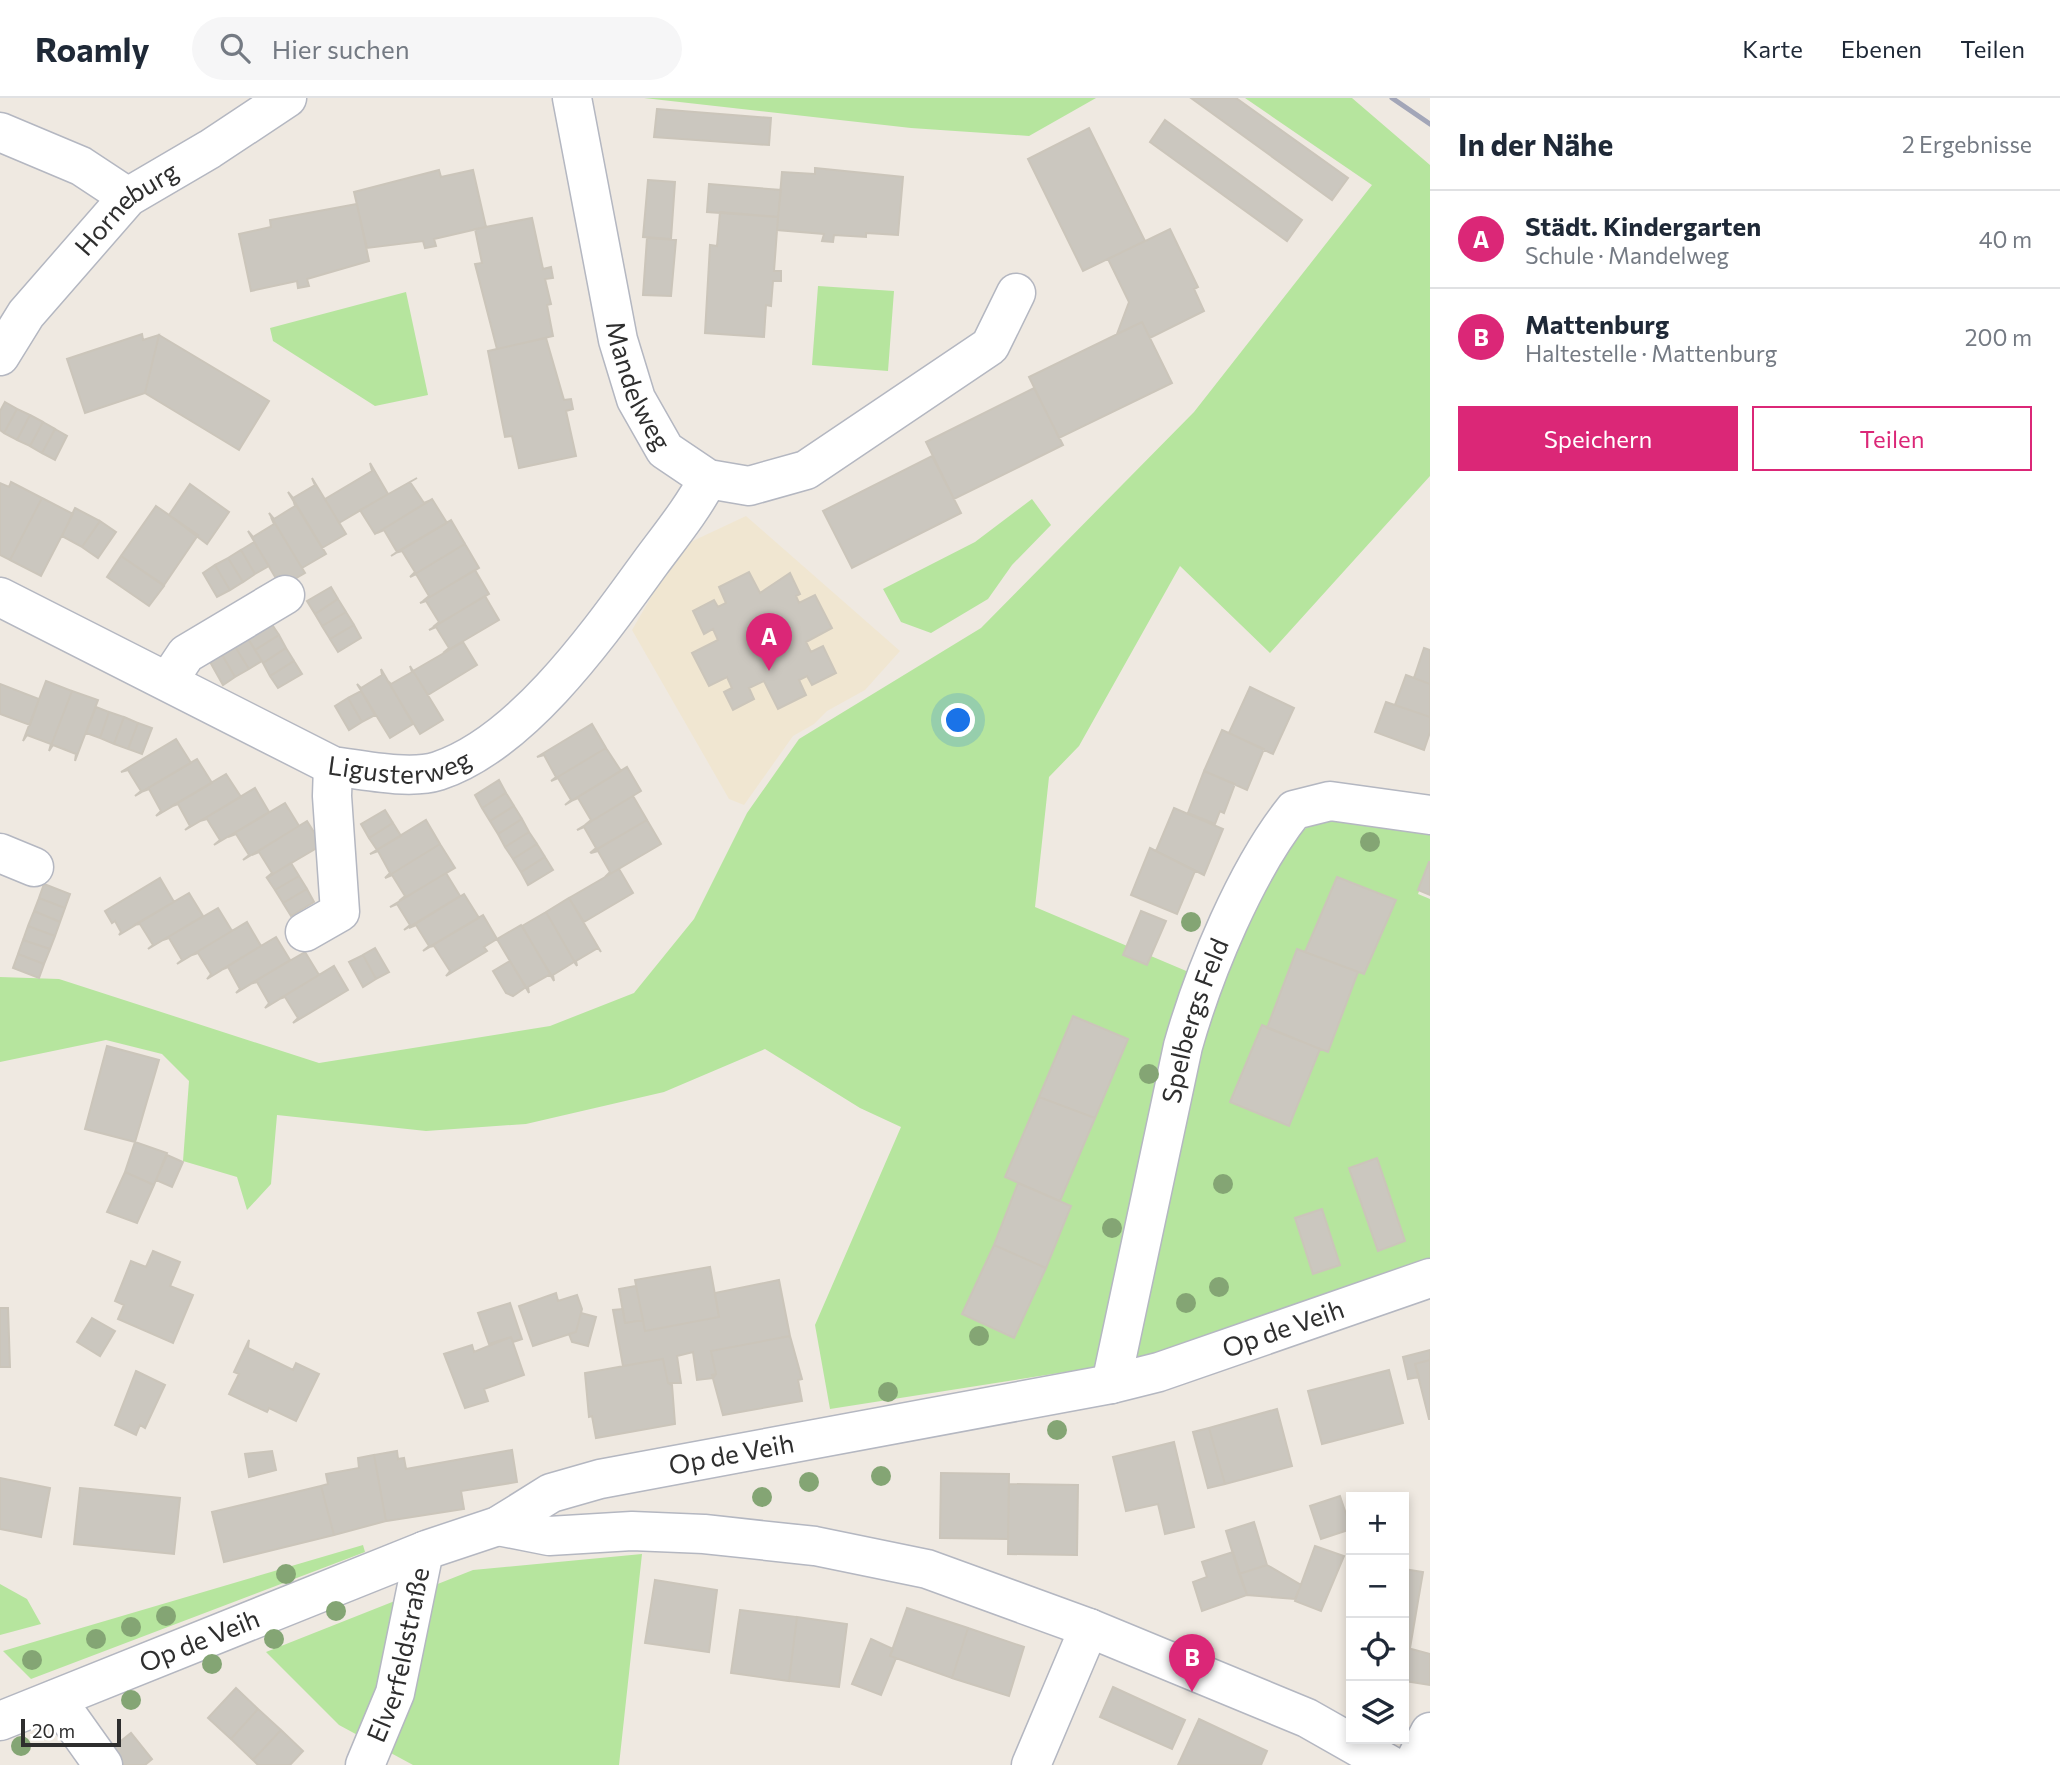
<!DOCTYPE html>
<html lang="de">
<meta charset="utf-8">
<style>
:root{--surface:#fff;--page:#f6f6f7;--text:#1f2937;--muted:#747a83;--line:#e0e1e3;--accent:#db2777}
body{margin:0;font-family:Commissioner,sans-serif;background:var(--page);color:var(--text)}
.controls{position:absolute;right:21px;bottom:21px;display:grid;overflow:hidden;border-radius:0px;box-shadow:0 4px 10px #0003}
.controls button{width:63px;height:63px;display:grid;place-items:center;padding:0;border:0;border-bottom:2px solid var(--line);background:var(--surface);color:var(--text);font:35px sans-serif}
.scale{position:absolute;left:21px;bottom:18px;width:100px;box-sizing:border-box;padding-left:7px;border:4px solid #2e2e2e;border-top:0;font-size:19px;line-height:24px;white-space:nowrap;color:#2e2e2e;-webkit-text-stroke:5px #fff;paint-order:stroke}
.you{position:absolute;left:959px;top:623px;width:24px;height:24px;margin:-18px;border:5px solid #fff;border-radius:50%;background:#1a73e8;box-shadow:0 0 0 10px #1a73e833}
.badge{display:grid;place-items:center;width:46px;height:46px;border-radius:50%;background:var(--accent);color:#fff;font-size:23px;font-weight:700}
.pin{position:absolute;translate:-50% -58px;filter:drop-shadow(0 2px 4px #0008)}
.pin::after{content:'';position:absolute;top:37px;width:24px;height:21px;background:inherit;clip-path:polygon(0 0,100% 0,50% 100%)}
.list{margin:0;padding:0;list-style:none}
h2{display:flex;justify-content:space-between;align-items:center;height:91px;margin:0;padding:0 28px;font-size:30px}
h2 small{font-size:23px;font-weight:400;color:var(--muted)}
.list li{display:grid;grid-template-columns:46px 1fr auto;gap:21px;align-items:center;box-sizing:border-box;height:98px;padding:0 28px;border-top:2px solid var(--line)}
.list b{display:block;font-size:26px;white-space:nowrap}
.list p{margin:0;font-size:23px;white-space:nowrap;color:var(--muted)}
.list em{font-size:23px;font-style:normal;color:var(--muted)}
.actions{display:flex;gap:14px;padding:21px 28px}
.actions a{flex:1;padding:16px 0;border:2px solid var(--accent);border-radius:0px;text-align:center;font-size:24px;color:var(--accent)}
.actions .main{background:var(--accent);color:#fff}
.icon{flex:none;width:38px;height:38px;fill:none;stroke:currentColor;stroke-width:2;stroke-linecap:round;stroke-linejoin:round}
.map{position:relative;flex:none;width:1430px;height:1667px;overflow:hidden}
header{display:flex;align-items:center;gap:42px;box-sizing:border-box;height:98px;padding:0 35px;background:var(--surface);border-bottom:2px solid var(--line)}
header strong{font-size:33px}
nav{display:flex;gap:38px;margin-inline-start:auto;font-size:24px}
.search{width:490px;height:63px;background:var(--page);display:flex;align-items:center;gap:18px;box-sizing:border-box;padding:0 24px;border-radius:38px;color:var(--muted);font-size:26px}
main{display:flex}
aside{flex:1;background:var(--surface)}
.map>svg:first-child{display:block}
.education{fill:#f0e6d1}
.green{fill:#b6e59e}
.building{fill:#cbc7bf;stroke:#cbc5ba;stroke-width:2}
.lines{fill:none;stroke-linecap:round;stroke-linejoin:round}
.minor-casing{stroke:#b4b7c1;stroke-width:41}
.minor{stroke:#fff;stroke-width:38}
.rail{stroke:#a3a6b8;stroke-width:5}
.tree{fill:#84a574}
.labels{text-anchor:middle;stroke-width:6;stroke-linejoin:round;paint-order:stroke}
.street-label{font-size:26px;fill:#2e2e2e;stroke:#fff}
</style>
<header>
<strong>Roamly</strong>
<div class="search"><svg class="icon" aria-label="search" viewBox="0 0 24 24"><circle cx="10" cy="10" r="6"/><path d="M15 15l6 6"/></svg>Hier suchen</div>
<nav><a>Karte</a><a>Ebenen</a><a>Teilen</a></nav>
</header>
<main>
<div class="map">
<svg width="1430" height="1667" viewBox="0 0 1430 1667">
<rect width="100%" height="100%" fill="#efe9e1"/>
<path class="education" d="M746 418 900 553 865 592 827 613 814 626 793 638 744 707 729 701 632 532 680 449Z"/>
<path class="green" d="M644 0H1096L1029 38 911 30Z
M1245 0H1352L1430 67V378L1270 555 1180 468 1079 648 1049 679 1035 809 1217 886 1284 747 1319 720 1430 729V764L1418 796 1430 801V1164L1129 1264 830 1311 815 1227 901 1029 860 1010 765 951 664 994 526 1026 426 1033 277 1017 271 1086 247 1112 237 1079 183 1063 189 983 162 956 106 942 0 964V879L59 881 319 965 550 928 634 895 694 821 747 715 799 641 981 530 1194 314 1372 87Z
M818 188 894 193 888 273 812 267Z
M406 194 428 297 375 308 273 243 270 230Z
M1032 401 1051 427 1012 467 988 501 931 535 901 524 883 491 975 444Z
M363 1447 365 1454 31 1581 3 1553Z
M642 1456 619 1667H413L339 1627 266 1554 473 1472Z
M0 1486 27 1501 41 1526 0 1537Z"/>
<path class="building" d="M1191 0H1236L1348 80 1332 102Z
M657 11 771 20 769 47 654 39Z
M1165 22 1302 122 1287 143 1150 44Z
M1089 30 1145 143 1083 173 1028 61Z
M815 70 903 79 898 137 866 135V139L834 137 833 144 822 143 824 136 777 132 782 74 815 76Z
M439 72 441 79 473 72 486 129 434 141 436 148 425 150 423 143 367 150 354 94Z
M648 82 675 84 671 141 643 139Z
M709 86 781 92 778 119 707 114Z
M357 106 369 163 307 181 309 188 298 190 297 183 251 193 239 136 271 129 270 122Z
M720 114 778 119 774 173H781V183H773L771 208 766 207 764 239 705 235 710 147 717 148Z
M532 120 543 171 551 169 553 180 545 181 551 206 547 207 553 238 497 251 475 166 482 165 475 131Z
M1170 131 1198 189 1194 191 1204 213 1150 240 1142 224 1117 236 1129 204 1108 161Z
M647 140 676 142 671 198 643 197Z
M1142 224 1172 285 1059 340 1029 279Z
M142 236 143 242 159 237 145 295 85 315 67 261Z
M159 237 269 303 239 352 145 295Z
M546 240 564 302 571 301 573 311 566 313 576 358 519 370 512 338 505 339 488 253Z
M1034 290 1063 347 954 401 926 344Z
M5 304 17 311 4 335 0 332V313Z
M17 311 30 317 17 342 4 335Z
M30 317 43 324 30 348 17 342Z
M43 324 55 331 42 355 30 348Z
M55 331 67 338 55 362 42 355Z
M932 358 961 415 852 470 823 413Z
M370 365 388 396 339 425 325 401 372 373Z
M312 380 346 436 322 450 288 394 293 400 315 387Z
M417 380 410 384 424 405 431 402 375 436 360 412Z
M11 384 42 400 10 462 0 457V385L9 389Z
M190 386 229 414 207 446 169 417Z
M42 400 73 416 41 478 10 462Z
M293 401 326 456 302 470 269 415 274 421 295 408Z
M432 401 447 425 391 458 397 454 384 432 377 435Z
M156 408 198 437 164 487 121 458Z
M75 410 100 423 82 449 62 438Z
M271 419 305 475 281 489 248 433 253 439 274 426Z
M451 422 465 446 410 479 415 474 402 453 395 455Z
M100 423 116 434 98 460 82 449Z
M254 444 269 468 255 476 241 452Z
M465 446 479 470 423 503 429 498 416 476 410 479Z
M241 452 255 476 243 484 228 460Z
M121 458 164 488 149 508 107 479Z
M228 460 243 484 230 492 215 467Z
M215 467 230 492 217 499 203 475Z
M475 472 489 496 433 529 439 524 426 503 420 505Z
M749 474 760 495 790 475 800 496 796 498 799 505 815 497 832 530 806 544 811 554 823 548 836 575 812 587 807 578 799 582 806 597 778 611 764 583 749 590 754 601 733 612 724 594 732 590 727 579 709 588 692 555 718 542 713 531 704 536 693 513 714 502 718 509 726 505 719 489Z
M331 489 338 501 315 516 307 503Z
M485 498 499 522 443 555 449 550 436 529 429 532Z
M338 501 346 514 322 528 315 516Z
M346 514 354 527 330 541 322 528Z
M271 525 279 537 255 552 247 539Z
M354 527 361 540 338 554 330 541Z
M279 537 286 550 263 565 255 552Z
M247 539 262 563 249 571 234 547Z
M463 544 477 567 428 597 413 573Z
M234 547 249 571 235 579 221 555Z
M286 550 294 563 270 578 263 565Z
M1424 550 1430 552V586L1414 580Z
M221 555 235 579 223 587 209 562Z
M294 563 302 576 278 590 270 578Z
M410 568 443 622 420 636 387 582 391 586 412 574Z
M381 571 413 626 390 640 357 586 361 590 382 577Z
M1406 577 1430 586V619L1395 607Z
M46 583 72 593 49 653 51 646 27 637 23 643Z
M0 586 39 601 30 627 0 616Z
M1250 589 1294 610 1273 656 1229 635Z
M72 593 98 602 75 663 76 656 53 647 49 653Z
M361 593 375 617 362 624 348 600Z
M348 600 362 624 349 632 335 608Z
M1386 604 1430 619V634L1424 652 1375 634Z
M96 609 109 614 100 640 86 635Z
M109 614 124 619 114 646 100 640Z
M124 619 138 625 128 651 114 646Z
M138 625 152 630 142 656 128 651Z
M592 626 606 650 551 683 556 679 544 657 537 659Z
M1222 632 1264 651 1247 692 1204 673Z
M176 641 191 665 135 698 141 693 128 672 121 674Z
M606 650 621 673 565 707 571 702 558 680 551 683Z
M197 661 212 685 156 718 161 713 149 691 141 694Z
M627 669 641 693 585 727 591 722 578 700 571 703Z
M1204 673 1235 686 1224 715 1220 713 1215 726 1188 715Z
M226 676 241 699 185 732 190 728 178 706 170 709Z
M499 682 506 695 482 710 475 697Z
M255 690 269 714 214 747 220 742 207 721 200 723Z
M506 695 514 708 490 723 482 710Z
M633 698 647 722 590 755 596 750 584 729 577 732Z
M285 705 299 728 243 762 249 757 236 736 228 739Z
M514 708 522 721 498 736 490 723Z
M1174 710 1223 731 1204 777 1156 753Z
M385 712 393 725 369 740 361 726Z
M522 721 529 734 505 749 498 736Z
M426 722 440 746 385 780 390 775 378 753 370 756Z
M647 722 661 746 605 779 610 774 598 753 591 755Z
M307 723 322 747 266 780 272 775 259 754 252 757Z
M393 725 401 738 377 752 369 740Z
M529 734 537 746 513 761 505 749Z
M440 746 455 770 399 803 405 798 392 777 385 780Z
M537 746 545 759 521 774 513 761Z
M1150 750 1195 773 1177 816 1131 797Z
M545 759 553 772 528 787 521 774Z
M1429 764H1430V797L1418 792Z
M291 765 299 778 275 792 267 780Z
M619 771 633 795 584 824 569 800Z
M446 775 460 798 404 832 410 827 397 806 390 809Z
M299 778 307 791 283 805 275 792Z
M1337 779 1396 802 1364 876 1305 854Z
M160 780 174 804 119 837 121 834 115 823 112 825 105 813Z
M44 786 70 796 65 810 39 800Z
M307 791 314 804 291 818 283 805Z
M189 795 203 818 148 851 153 847 140 826 134 827Z
M464 796 479 820 423 853 429 848 416 827 409 830Z
M39 800 65 810 60 824 34 813Z
M569 800 601 854 598 850 576 863 577 868 546 814Z
M218 810 232 833 177 866 182 862 169 840 163 842Z
M34 813 60 824 55 838 28 828Z
M1141 813 1166 823 1147 867 1123 857Z
M546 814 577 868 574 864 553 877 554 883 522 828Z
M483 817 497 841 484 849 487 853 446 878 450 873 434 848 429 849Z
M247 824 261 848 207 881 211 876 198 855 192 857Z
M521 827 553 880 549 877 528 889 529 895 497 841Z
M28 828 55 838 50 851 23 842Z
M276 839 290 862 236 895 240 891 228 869 221 872Z
M23 842 50 851 44 866 18 856Z
M375 850 389 874 376 881 363 857Z
M1297 851 1358 874 1328 954 1267 930Z
M305 854 319 877 265 910 269 905 257 884 250 886Z
M18 856 44 866 39 880 13 870Z
M363 857 376 881 363 889 349 864Z
M510 863 526 889 513 898 506 895 493 873Z
M334 868 348 892 293 925 298 920 285 899 279 901Z
M1073 918 1128 941 1095 1020 1039 999Z
M1262 927 1320 951 1289 1028 1230 1004Z
M107 948 159 962 135 1044 85 1031Z
M1039 999 1095 1020 1060 1103 1005 1079Z
M135 1044 167 1055 154 1087 125 1074Z
M167 1057 183 1064 172 1089 156 1082Z
M1377 1060 1405 1143 1378 1153 1349 1070Z
M125 1074 154 1087 137 1125 107 1114Z
M1018 1085 1071 1108 1046 1170 994 1147Z
M1322 1111 1340 1167 1313 1176 1295 1120Z
M994 1147 1046 1170 1014 1240 962 1216Z
M153 1153 180 1164 170 1188 193 1197 173 1245 118 1221 124 1207 115 1203 131 1163 146 1169Z
M710 1169 719 1219 645 1233 635 1182Z
M779 1182 790 1238 711 1253 716 1276 713 1280 697 1282 693 1254 677 1258 681 1285H668L663 1261 623 1268 613 1212 623 1211 625 1225 643 1222 645 1233 719 1219 715 1195Z
M636 1188 643 1222 625 1225 619 1191Z
M556 1195 558 1203 577 1197 582 1211 576 1234 533 1248 519 1208Z
M510 1205 522 1241 513 1244 511 1239 489 1246 478 1215Z
M0 1210H8L10 1269H0Z
M581 1215 596 1219 588 1248 572 1244 569 1236 576 1234Z
M92 1220 115 1233 100 1258 77 1244Z
M790 1238 802 1281 798 1282 802 1303 723 1317 712 1277 716 1276 711 1253Z
M511 1239 524 1277 484 1291 488 1303 465 1310 444 1256 472 1247 474 1254Z
M249 1242 248 1250 293 1272 296 1265 319 1276 296 1323 269 1310 267 1314 229 1296 239 1276 234 1274Z
M1430 1252V1262L1415 1266 1419 1279 1408 1281 1403 1259Z
M663 1261 668 1285 672 1287 675 1326 596 1340 592 1318 589 1319 585 1275Z
M1430 1262V1321H1429L1415 1266Z
M1389 1272 1403 1325 1322 1346 1308 1293Z
M136 1273 165 1287 145 1330 140 1327 136 1337 115 1327Z
M1277 1311 1292 1368 1225 1386 1209 1330Z
M1209 1330 1225 1386 1208 1390 1193 1334Z
M1174 1344 1194 1429 1165 1436 1158 1406 1126 1413 1113 1359Z
M512 1352 517 1384 461 1393 464 1411 386 1423 374 1357 397 1353 398 1361 404 1360 406 1371Z
M272 1353 276 1372 249 1379 245 1356Z
M374 1357 386 1423 334 1437 321 1388 328 1386 326 1376 359 1370 358 1360Z
M941 1375 1009 1376 1008 1441 940 1440Z
M0 1380 50 1390 41 1439 0 1431Z
M1009 1386 1078 1387 1077 1457 1008 1456Z
M321 1388 334 1437 224 1464 212 1414Z
M80 1390 180 1400 174 1456 74 1446Z
M1340 1398 1351 1431 1321 1441 1310 1408Z
M1254 1424 1267 1467 1239 1476 1226 1433Z
M1315 1448 1344 1458 1321 1513 1295 1503Z
M1233 1454 1247 1497 1202 1513 1193 1484 1207 1479 1202 1464Z
M1267 1467 1301 1487 1295 1501 1247 1497 1239 1476Z
M1404 1471 1423 1474 1410 1550 1404 1549Z
M655 1482 717 1492 709 1554 645 1545Z
M907 1510 968 1530 952 1580 890 1558Z
M740 1512 797 1519 789 1583 731 1575Z
M797 1519 847 1526 839 1589 789 1583Z
M968 1530 1024 1549 1009 1598 952 1580Z
M871 1541 893 1551 890 1558 896 1560 881 1597 852 1586Z
M1404 1549 1430 1556V1587L1404 1583Z
M1113 1589 1185 1622 1172 1651 1100 1619Z
M236 1590 258 1611 231 1641 208 1620Z
M258 1611 281 1632 253 1662 231 1641Z
M1199 1621 1267 1653 1261 1667H1178Z
M281 1632 303 1653 290 1667H258L253 1662Z
M131 1635 152 1661 145 1667H115L106 1655Z"/>
<g class="lines">
<defs>
<g id="minor">
<path id="s1" d="M572 0 618 242 636 301 665 352 708 381 749 388 806 372 990 248 1016 195"/>
<path d="M0 34 81 68 128 99"/>
<path id="s2" d="M0 258 26 216 128 99 210 51 287 0"/>
<path id="s3" d="M0 499 333 668C363 672 410 682 438 673 523 645 600 534 651 464 671 437 693 410 708 381"/>
<path d="M168 583 186 556 285 497"/>
<path d="M0 755 34 769"/>
<path d="M305 834 340 814 332 698 333 668"/>
<path id="s4" d="M1111 1286 1183 948C1204 874 1246 772 1294 712L1330 703 1430 717"/>
<path d="M498 1428 549 1438 632 1433 704 1436 815 1448 927 1471 1089 1530 1307 1620 1390 1667"/>
<path d="M56 1601 103 1667"/>
<path id="s5" d="M0 1623 429 1451 498 1428 551 1395 600 1381 1111 1286 1159 1274 1430 1180"/>
<path id="s6" d="M365 1667 395 1595 424 1453"/>
<path d="M1031 1667 1089 1530"/>
<path d="M1413 1667 1430 1634"/>
</g>
</defs>
<use href="#minor" class="minor-casing"/>
<use href="#minor" class="minor"/>
<path class="rail" d="M1392 0 1430 26"/>
</g>
<g class="tree">
<circle cx="1370" cy="744" r="10"/>
<circle cx="1191" cy="824" r="10"/>
<circle cx="1149" cy="976" r="10"/>
<circle cx="1223" cy="1086" r="10"/>
<circle cx="1112" cy="1130" r="10"/>
<circle cx="1219" cy="1189" r="10"/>
<circle cx="1186" cy="1205" r="10"/>
<circle cx="979" cy="1238" r="10"/>
<circle cx="888" cy="1294" r="10"/>
<circle cx="1057" cy="1332" r="10"/>
<circle cx="881" cy="1378" r="10"/>
<circle cx="809" cy="1384" r="10"/>
<circle cx="762" cy="1399" r="10"/>
<circle cx="286" cy="1476" r="10"/>
<circle cx="336" cy="1513" r="10"/>
<circle cx="166" cy="1518" r="10"/>
<circle cx="131" cy="1529" r="10"/>
<circle cx="96" cy="1541" r="10"/>
<circle cx="274" cy="1541" r="10"/>
<circle cx="32" cy="1562" r="10"/>
<circle cx="212" cy="1566" r="10"/>
<circle cx="131" cy="1602" r="10"/>
<circle cx="21" cy="1648" r="10"/>
</g>
<g class="labels">
<g class="street-label">
<text dy="9" stroke="none"><textPath href="#s2" startOffset="196">Horneburg</textPath></text>
<text dy="9" stroke="none"><textPath href="#s1" startOffset="296">Mandelweg</textPath></text>
<text dy="9" stroke="none"><textPath href="#s3" startOffset="441">Ligusterweg</textPath></text>
<text dy="9" stroke="none"><textPath href="#s4" startOffset="373">Spelbergs Feld</textPath></text>
<text dy="9" stroke="none"><textPath href="#s5" startOffset="1349">Op de Veih</textPath></text>
<text dy="9" stroke="none"><textPath href="#s5" startOffset="782">Op de Veih</textPath></text>
<text dy="9" stroke="none"><textPath href="#s5" startOffset="215">Op de Veih</textPath></text>
<text dy="9" stroke="none"><textPath href="#s6" startOffset="116">Elverfeldstraße</textPath></text>
</g>
</g>
</svg>
<div class="controls">
<button>+</button>
<button>−</button>
<button><svg class="icon" aria-label="locate" viewBox="0 0 24 24"><circle cx="12" cy="12" r="6"/><path d="M12 2v4M12 18v4M2 12h4M18 12h4"/></svg></button>
<button><svg class="icon" aria-label="layers" viewBox="0 0 24 24"><path d="M12 4l9 5-9 5-9-5zM3 14l9 5 9-5"/></svg></button>
</div>
<div class="scale">20 m</div>
<div class="you"></div>
<div class="pin badge" style="left:769px;top:573px">A</div>
<div class="pin badge" style="left:1192px;top:1594px">B</div>
</div>
<aside>
<h2>In der Nähe<small>2 Ergebnisse</small></h2>
<ul class="list">
<li><span class="badge">A</span><div><b>Städt. Kindergarten</b><p>Schule · Mandelweg</p></div><em>40 m</em></li>
<li><span class="badge">B</span><div><b>Mattenburg</b><p>Haltestelle · Mattenburg</p></div><em>200 m</em></li>
</ul>
<div class="actions"><a class="main">Speichern</a><a>Teilen</a></div>
</aside>
</main>
